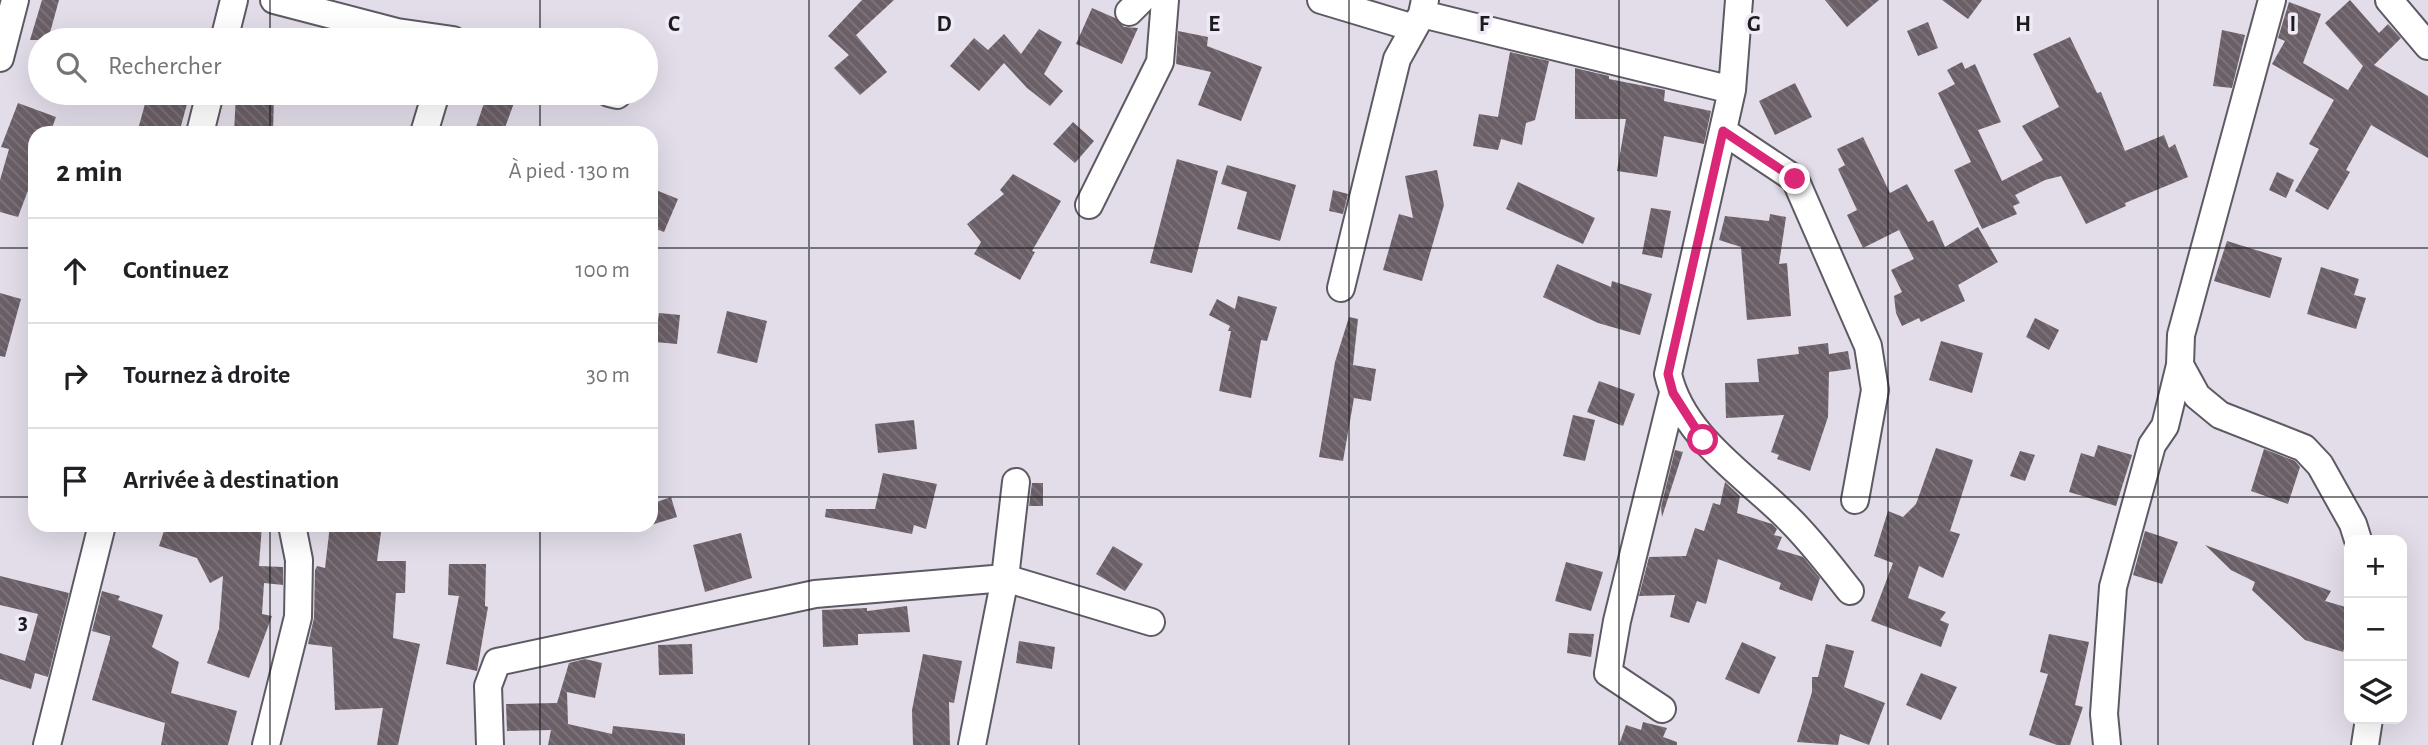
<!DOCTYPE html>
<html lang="fr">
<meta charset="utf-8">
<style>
:root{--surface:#fff;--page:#f2f2f2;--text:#202124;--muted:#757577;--line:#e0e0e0}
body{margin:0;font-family:"Alegreya Sans",sans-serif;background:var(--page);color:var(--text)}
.controls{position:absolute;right:21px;bottom:21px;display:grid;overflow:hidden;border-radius:14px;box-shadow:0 7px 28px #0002}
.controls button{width:63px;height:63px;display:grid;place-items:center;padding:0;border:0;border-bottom:2px solid var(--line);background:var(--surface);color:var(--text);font:35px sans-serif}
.stop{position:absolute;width:21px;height:21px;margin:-16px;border:5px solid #db2777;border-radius:50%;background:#fff}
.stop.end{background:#db2777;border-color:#fff;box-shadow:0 2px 7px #0008}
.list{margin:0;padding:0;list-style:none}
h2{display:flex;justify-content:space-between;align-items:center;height:91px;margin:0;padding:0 28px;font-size:30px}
h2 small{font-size:23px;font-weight:400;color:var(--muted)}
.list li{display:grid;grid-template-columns:46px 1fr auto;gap:21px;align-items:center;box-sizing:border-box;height:105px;padding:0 28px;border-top:2px solid var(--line)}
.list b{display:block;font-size:26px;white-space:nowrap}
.list em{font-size:23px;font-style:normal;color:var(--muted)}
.icon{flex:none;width:38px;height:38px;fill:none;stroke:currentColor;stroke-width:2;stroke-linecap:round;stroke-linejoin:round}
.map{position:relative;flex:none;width:2428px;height:745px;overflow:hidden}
.search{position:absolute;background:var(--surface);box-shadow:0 7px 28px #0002;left:28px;top:28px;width:630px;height:77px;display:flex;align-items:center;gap:18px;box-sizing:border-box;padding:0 24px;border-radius:38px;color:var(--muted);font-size:26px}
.panel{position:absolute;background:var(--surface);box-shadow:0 7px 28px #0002;left:28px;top:126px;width:630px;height:406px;border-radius:21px}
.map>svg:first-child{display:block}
.building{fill:url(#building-back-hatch)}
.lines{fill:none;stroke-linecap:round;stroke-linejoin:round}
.minor-casing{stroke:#5e5a64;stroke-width:30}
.minor{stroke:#fff;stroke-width:26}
.route{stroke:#db2777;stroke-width:9}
.grid{fill:none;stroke:#1c1b1f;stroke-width:2;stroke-opacity:0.55}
.grid-label{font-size:23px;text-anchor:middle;font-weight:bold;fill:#1c1b1f;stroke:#efeaf6;stroke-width:7;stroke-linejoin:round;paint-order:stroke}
</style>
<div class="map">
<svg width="2428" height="745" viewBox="0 0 2428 745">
<defs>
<pattern id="building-back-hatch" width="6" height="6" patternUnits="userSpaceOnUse" patternTransform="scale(1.75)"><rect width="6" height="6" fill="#6a5f66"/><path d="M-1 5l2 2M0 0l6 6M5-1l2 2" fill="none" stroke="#7e767c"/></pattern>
</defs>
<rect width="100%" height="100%" fill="#e2dde9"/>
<path class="building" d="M42 0H59L48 40H30Z
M862 0H894L856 35 887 72 860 95 834 68 849 55 828 36Z
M1825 0H1879L1847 27Z
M1942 0H1982L1968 19Z
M2350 0 2379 33 2388 24 2401 38 2374 65 2428 96V158L2371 125 2346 170 2350 172 2328 210 2295 191 2319 149 2309 144 2334 100 2272 64 2285 41 2278 38 2289 2 2321 14 2303 63 2348 90 2363 66 2325 23Z
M1092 8 1115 18 1124 27 1138 28 1122 64 1076 44Z
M1928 22 1938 48 1918 56 1907 31Z
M1039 29 1062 42 1044 74 1063 91 1050 106 1027 88 1004 63 979 91 950 66 974 38 988 50 1004 34 1021 54Z
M2222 30 2245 35 2232 88 2213 86Z
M1178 31 1208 37 1207 46 1262 67 1241 121 1198 105 1211 72 1176 64Z
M2070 37 2097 93 2101 92 2125 151 2164 135 2169 148 2175 144 2188 177 2125 203 2126 206 2086 224 2061 176 2045 180 2015 195 2020 203 2013 206 2017 214 1982 229 1954 170 1971 162 1938 93 1955 84 1947 70 1962 62 1965 69 1975 64 2001 122 1978 130 2002 181 2043 160 2022 126 2059 107 2033 54Z
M1510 52 1549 61 1535 120 1526 123 1522 145 1501 139 1498 150 1473 146 1479 114 1498 117Z
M1575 68 1609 76V79L1665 90 1664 101 1711 111 1704 144 1664 136 1657 177 1617 171 1626 119H1575Z
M1795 83 1812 117 1775 135 1759 101Z
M148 93H190L179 133H137Z
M236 93H274L273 133H234Z
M487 94 514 103 503 133H474Z
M18 103 56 117 50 133H35V172L18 217 0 212V180L9 149 1 147Z
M1073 122 1094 141 1075 163 1053 144Z
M1863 137 1890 193 1907 184 1928 222 1933 220 1945 247 1978 227 1998 262 1958 285 1965 301 1921 322 1919 318 1902 326 1896 313 1894 296 1902 292 1891 270 1914 259 1899 230 1863 248 1847 215 1857 210 1838 169 1845 165 1837 149Z
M1177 159 1218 171 1192 273 1150 263Z
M1227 165 1296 185 1280 241 1237 229 1247 192 1221 184Z
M1437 170 1444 205 1422 281 1383 270 1399 214 1413 218 1405 176Z
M2277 172 2294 180 2286 198 2269 190Z
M1013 174 1061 201 1032 251 1035 252 1020 280 974 254 981 242 967 224 1004 194 1000 190Z
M1518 182 1595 218 1583 244 1506 209Z
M651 188 678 199 664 232 651 227Z
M1333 190 1348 194 1343 214 1329 211Z
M1651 208 1671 211 1662 258 1642 254Z
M1770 214 1786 217 1779 264 1787 263 1791 316 1747 320 1741 247 1719 240 1725 216 1769 221Z
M2227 241 2282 258 2270 298 2214 281Z
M1557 264 1611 287 1612 281 1652 294 1640 335 1598 323 1543 297Z
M2321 267 2359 279 2354 295 2366 298 2356 329 2307 314Z
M0 293 21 299 5 357 0 356Z
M1238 296 1277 307 1267 341 1261 340 1251 398 1219 391 1231 331H1228L1230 326 1209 315 1217 299 1235 309Z
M727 311 767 321 757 363 717 353Z
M659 313 680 315 677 344 655 342Z
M1349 317 1358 319 1353 365 1376 369 1371 401 1354 398 1343 461 1319 457 1335 362Z
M2035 318 2059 330 2049 350 2026 337Z
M1941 341 1983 353 1972 393 1929 380Z
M1828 343 1829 354 1848 351 1851 369 1829 372 1828 417 1810 471 1777 459 1779 455 1771 452 1784 415 1726 418 1725 383 1759 382 1757 359 1799 354 1798 347Z
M1599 381 1635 394 1623 426 1587 412Z
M1573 415 1595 420 1585 461 1563 456Z
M914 420 917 449 878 453 875 424Z
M2098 445 2132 455 2116 506 2069 492 2081 453 2094 457Z
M1936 448 1973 460 1950 531 1960 534 1943 578 1919 566 1908 598 1946 612 1940 620 1949 624 1941 647 1871 621 1893 563 1874 556 1888 511 1903 517 1916 504Z
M2264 449 2295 461 2300 467 2288 504 2251 491Z
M1675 450 1683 452 1662 517 1661 507Z
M2020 451 2035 455 2025 481 2010 476Z
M883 473 937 484 926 529 914 525 912 534 825 517 826 509H875Z
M1725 482 1740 496 1737 513 1772 524 1777 529 1774 535 1782 537 1777 549 1803 557 1820 578 1812 601 1779 589 1781 583 1718 559 1706 604 1697 601 1689 623 1670 617 1675 595 1639 596 1649 557 1686 556 1695 528 1704 531 1713 503 1720 505Z
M1032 483H1043V506H1029Z
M671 497 677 517 651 525V504Z
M166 525H262L259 566 283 567V585L264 583 262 614 272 616 249 678 207 663 219 629 223 576 210 583 197 558 159 546Z
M330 525H382L377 561H406L405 593H396L393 638 420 644 398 745H377L383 708 335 710 332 647 308 644 314 618 315 570 317 566 325 568Z
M2145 531 2178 542 2162 584 2133 575Z
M741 533 752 578 705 592 693 545Z
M2205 545 2331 591 2325 601 2349 608V633L2343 652 2305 640 2252 590 2255 582 2231 570Z
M1113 546 1143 564 1125 591 1096 574Z
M1566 562 1603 572 1591 611 1555 601Z
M449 564H486L485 606 488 607 477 671 446 664 459 596 448 595Z
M0 576 69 593 48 677 35 673 31 689 0 679V653L25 661 38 614 0 605Z
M102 591 120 596 118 600 163 615 152 647 179 662 171 693 237 711 228 745H161L165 723 92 700 110 639V636L92 631Z
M907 606 910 632 858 634V645L823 647 822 610 867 608V611Z
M1569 633 1594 634 1591 657 1567 653Z
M2049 634 2089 642 2075 705 2083 707 2070 745H2057L2029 735 2048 674 2040 672Z
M1019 641 1055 647 1052 669 1016 663Z
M1742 642 1776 657 1759 694 1725 679Z
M692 644 693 674 659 675 658 645Z
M1826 644 1854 651 1844 687 1885 703 1869 745 1840 734 1838 745 1797 742 1812 692V677H1818Z
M923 654 962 661 954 703 949 702 950 745H913L912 710Z
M585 659 602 663 595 698 567 692 568 724 612 734 613 726 685 734V745H548L551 730 507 731 506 704 557 703 569 663Z
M1921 673 1957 687 1941 720 1906 705Z
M1643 722 1667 728 1663 737 1677 742V745H1619L1626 725 1641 730Z"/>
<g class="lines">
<defs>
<path id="minor" d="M274 0 397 32 453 40
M1321 0 1414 28
M1739 0 1732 90 1668 374C1682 436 1744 474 1787 517 1810 539 1830 566 1850 591
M2272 0 2181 335 2180 365 2197 396 2220 415 2304 448 2320 465 2353 524 2358 540
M2389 0 2428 46
M1129 12 1141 0
M1422 14 1732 90
M224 40 234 0
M0 58 15 0
M609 93 617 95
M1723 131 1795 179 1868 346 1875 390 1855 500
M200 133 210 93
M424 133 436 93
M1089 205 1160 62 1165 0
M1341 288 1397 59 1422 14 1425 0
M1662 709 1608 673 1617 621 1673 393
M47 745 102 525
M266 745 298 617 299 560 292 525
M490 745 488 686 497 662 815 594 1005 578 1151 622
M972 745 1005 578 1016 482
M2107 745 2104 714 2113 587 2152 445 2165 426 2180 365
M2365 745 2369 719"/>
</defs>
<use href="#minor" class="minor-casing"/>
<use href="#minor" class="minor"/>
</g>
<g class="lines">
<path class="route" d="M1703 440 1673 393 1668 374 1723 131 1795 179"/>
</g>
<path class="grid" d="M270 0V40M540 0V40M809 0V745M1079 0V745M1349 0V745M1619 0V745M1888 0V745M2158 0V745M270 93V133M540 93V133M0 248H35M651 248H2428M0 497H35M651 497H2428M270 525V745M540 525V745"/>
<g class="grid-label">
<text x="674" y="31">C</text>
<text x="944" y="31">D</text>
<text x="1214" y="31">E</text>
<text x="1484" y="31">F</text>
<text x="1754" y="31">G</text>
<text x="2023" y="31">H</text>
<text x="2293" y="31">I</text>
<text x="23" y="629">3</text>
</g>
</svg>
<div class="controls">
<button>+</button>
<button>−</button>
<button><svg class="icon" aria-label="layers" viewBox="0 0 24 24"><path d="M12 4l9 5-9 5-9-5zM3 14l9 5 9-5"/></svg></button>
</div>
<div class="stop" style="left:1703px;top:440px"></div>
<div class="stop end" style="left:1795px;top:179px"></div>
<div class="search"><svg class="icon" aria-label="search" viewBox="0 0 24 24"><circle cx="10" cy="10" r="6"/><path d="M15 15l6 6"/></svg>Rechercher</div>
<section class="panel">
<h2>2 min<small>À pied · 130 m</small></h2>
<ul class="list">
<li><svg class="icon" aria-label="ahead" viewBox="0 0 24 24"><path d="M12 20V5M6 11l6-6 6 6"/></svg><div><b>Continuez</b></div><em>100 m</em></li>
<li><svg class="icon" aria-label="right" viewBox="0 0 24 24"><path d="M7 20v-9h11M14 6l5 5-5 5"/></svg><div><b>Tournez à droite</b></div><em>30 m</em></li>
<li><svg class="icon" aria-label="arrive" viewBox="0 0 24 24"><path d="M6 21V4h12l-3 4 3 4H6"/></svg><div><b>Arrivée à destination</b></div></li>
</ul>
</section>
</div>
